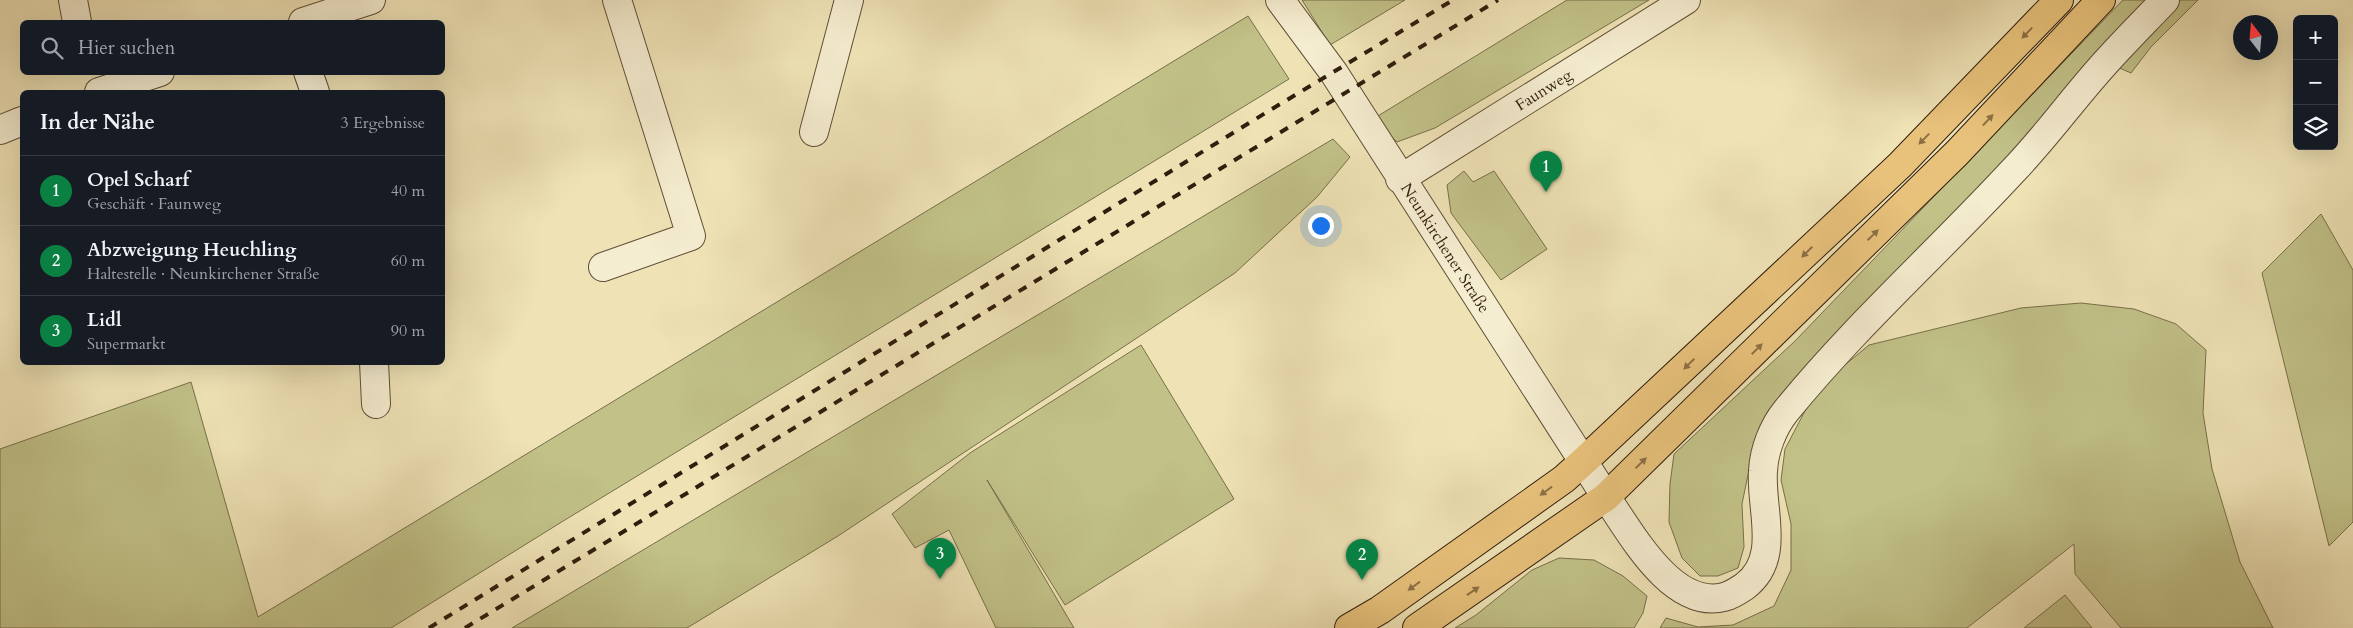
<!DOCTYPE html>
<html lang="de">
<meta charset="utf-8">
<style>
:root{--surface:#171b24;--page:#242831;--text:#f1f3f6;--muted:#9ea1a6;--line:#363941;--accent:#0b8043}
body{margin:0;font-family:Cardo,serif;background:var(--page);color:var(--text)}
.controls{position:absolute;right:15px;top:15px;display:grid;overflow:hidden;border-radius:8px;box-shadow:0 5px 20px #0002}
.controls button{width:45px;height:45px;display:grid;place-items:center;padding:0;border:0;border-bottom:1px solid var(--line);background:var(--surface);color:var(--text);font:25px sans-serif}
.compass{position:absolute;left:2233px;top:15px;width:45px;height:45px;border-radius:50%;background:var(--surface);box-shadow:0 5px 20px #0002;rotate:344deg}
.you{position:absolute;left:1320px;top:225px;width:18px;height:18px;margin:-12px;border:4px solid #fff;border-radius:50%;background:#1a73e8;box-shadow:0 0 0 8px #1a73e833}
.badge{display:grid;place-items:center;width:32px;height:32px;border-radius:50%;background:var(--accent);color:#fff;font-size:16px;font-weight:700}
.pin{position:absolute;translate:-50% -41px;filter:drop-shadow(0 1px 2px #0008)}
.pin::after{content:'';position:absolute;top:26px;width:18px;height:15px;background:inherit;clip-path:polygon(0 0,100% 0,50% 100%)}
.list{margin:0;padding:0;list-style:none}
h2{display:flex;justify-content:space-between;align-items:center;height:65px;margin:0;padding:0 20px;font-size:21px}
h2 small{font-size:16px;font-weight:400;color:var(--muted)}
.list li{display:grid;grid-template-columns:32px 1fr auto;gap:15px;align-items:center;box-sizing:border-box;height:70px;padding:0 20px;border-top:1px solid var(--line)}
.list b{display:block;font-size:19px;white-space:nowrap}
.list p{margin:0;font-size:16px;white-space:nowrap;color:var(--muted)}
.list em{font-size:16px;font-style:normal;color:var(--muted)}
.icon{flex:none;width:28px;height:28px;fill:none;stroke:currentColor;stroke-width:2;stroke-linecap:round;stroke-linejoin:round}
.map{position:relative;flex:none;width:2353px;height:628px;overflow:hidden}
.search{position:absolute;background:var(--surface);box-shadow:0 5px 20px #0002;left:20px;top:20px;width:425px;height:55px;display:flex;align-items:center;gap:12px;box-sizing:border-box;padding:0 18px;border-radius:8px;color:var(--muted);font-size:19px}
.panel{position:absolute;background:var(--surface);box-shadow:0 5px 20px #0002;left:20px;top:90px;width:425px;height:275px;border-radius:8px}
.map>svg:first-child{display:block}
.green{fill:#c1c188;stroke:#786f4a}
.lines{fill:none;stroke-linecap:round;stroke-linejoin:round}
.minor-casing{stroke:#604e37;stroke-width:30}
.major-casing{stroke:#301d0d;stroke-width:30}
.minor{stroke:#f5edd0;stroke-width:28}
.major{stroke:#e8c27b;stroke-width:28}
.rail{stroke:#301d0d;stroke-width:4;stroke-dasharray:9 9;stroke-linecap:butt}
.oneway{fill:#8c7044}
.labels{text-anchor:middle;stroke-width:4;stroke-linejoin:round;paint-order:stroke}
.street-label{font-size:16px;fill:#301d0d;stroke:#f5edd0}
</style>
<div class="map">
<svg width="2353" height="628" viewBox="0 0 2353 628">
<rect width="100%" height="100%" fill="#efe3b6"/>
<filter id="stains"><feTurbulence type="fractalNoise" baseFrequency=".004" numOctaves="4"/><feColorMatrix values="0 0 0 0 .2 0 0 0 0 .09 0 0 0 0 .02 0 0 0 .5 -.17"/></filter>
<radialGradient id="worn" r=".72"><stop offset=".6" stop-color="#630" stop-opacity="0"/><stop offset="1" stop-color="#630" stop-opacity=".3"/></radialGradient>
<path class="green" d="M1302 0H1405L1330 45Z
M1567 0H1649L1435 128 1397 142 1373 119Z
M2123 0H2149L1755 441 1742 504 1744 547 1738 568 1718 576H1700L1682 558 1669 522 1670 484 1674 454 1795 341Z
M2180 0H2198L2151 47 2131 73 2115 66Z
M1248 16 1289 79 560 523 391 628H0V449L191 382 258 617Z
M1333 139 1350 157 1317 197 1235 273 838 536 687 628H512Z
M1464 171 1473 182 1494 171 1547 249 1501 280 1451 213 1447 185Z
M2321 214 2353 270V522L2329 546 2262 273Z
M2081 303 2134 309 2176 324 2206 350 2203 413 2212 469 2240 562 2273 628H2121L2075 574 2074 544 1967 628H1660L1666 618 1698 627 1733 625 1774 606 1791 570V524L1781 480 1785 449 1807 407 1840 369 1869 345 2021 308Z
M1141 345 1234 499 1065 605 987 480 1074 628H996L949 530 915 548 892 514 970 453Z
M1559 558 1594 560 1623 576 1647 596 1643 613 1634 628H1455L1476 615 1532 570Z
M2065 595 2092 628H2024Z"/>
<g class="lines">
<defs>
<g id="minor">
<path d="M73 0 77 22"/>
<path id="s1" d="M1280 0 1334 73 1606 497C1631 533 1672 610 1724 597 1732 595 1739 590 1745 586 1782 558 1760 509 1763 471 1764 450 1773 427 1786 411 1855 326 1938 252 2012 172 2046 137 2074 97 2107 61 2126 40 2146 20 2165 0"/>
<path d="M303 22 371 0"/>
<path d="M308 72 315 92"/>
<path d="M99 92 160 72"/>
<path d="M0 130 22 121"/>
<path d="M814 132 849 0"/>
<path id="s2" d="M1400 179 1686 0"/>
<path d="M603 267 691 236 617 0"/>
<path d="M374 362 376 404"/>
</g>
<path id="major" d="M1349 628 1380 610 1564 479 1584 461 1900 165 2059 0
M1417 628 1606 497 1957 153 2101 0"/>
</defs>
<use href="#minor" class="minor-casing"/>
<use href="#major" class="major-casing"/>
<use href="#minor" class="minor"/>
<use href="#major" class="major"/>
<path class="rail" d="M429 628 1267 112 1453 0
M465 628 1498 0"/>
</g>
<defs><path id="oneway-solid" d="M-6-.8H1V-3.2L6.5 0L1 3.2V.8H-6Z" transform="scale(1.25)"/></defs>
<g class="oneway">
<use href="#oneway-solid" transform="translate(2027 33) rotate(134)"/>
<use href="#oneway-solid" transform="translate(1988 120) rotate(-47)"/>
<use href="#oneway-solid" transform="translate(1924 139) rotate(134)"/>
<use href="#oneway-solid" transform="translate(1873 235) rotate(-44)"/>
<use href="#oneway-solid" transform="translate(1807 252) rotate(136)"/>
<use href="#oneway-solid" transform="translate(1757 349) rotate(-45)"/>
<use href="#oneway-solid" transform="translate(1689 364) rotate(136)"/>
<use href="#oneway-solid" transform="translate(1641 463) rotate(-44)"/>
<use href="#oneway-solid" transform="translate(1546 491) rotate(144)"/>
<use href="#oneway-solid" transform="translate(1414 586) rotate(144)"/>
<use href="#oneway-solid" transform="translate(1473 591) rotate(-34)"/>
</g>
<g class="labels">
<g class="street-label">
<text dy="6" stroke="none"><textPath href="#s2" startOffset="169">Faunweg</textPath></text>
<text dy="6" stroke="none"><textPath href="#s1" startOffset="298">Neunkirchener Straße</textPath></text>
</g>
</g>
<rect width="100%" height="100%" filter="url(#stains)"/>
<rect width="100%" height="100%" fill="url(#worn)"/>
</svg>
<div class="controls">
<button>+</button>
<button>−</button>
<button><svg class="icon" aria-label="layers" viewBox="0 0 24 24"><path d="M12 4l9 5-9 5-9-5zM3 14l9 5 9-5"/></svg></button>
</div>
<svg class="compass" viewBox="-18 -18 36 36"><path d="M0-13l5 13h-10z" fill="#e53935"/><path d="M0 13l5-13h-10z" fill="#9ea1a6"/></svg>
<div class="you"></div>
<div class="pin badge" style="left:1546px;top:192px">1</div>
<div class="pin badge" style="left:1362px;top:580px">2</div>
<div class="pin badge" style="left:940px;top:579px">3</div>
<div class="search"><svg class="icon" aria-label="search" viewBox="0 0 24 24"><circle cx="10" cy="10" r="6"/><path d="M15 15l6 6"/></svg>Hier suchen</div>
<section class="panel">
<h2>In der Nähe<small>3 Ergebnisse</small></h2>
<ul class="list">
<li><span class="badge">1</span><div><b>Opel Scharf</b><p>Geschäft · Faunweg</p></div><em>40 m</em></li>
<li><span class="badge">2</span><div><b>Abzweigung Heuchling</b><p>Haltestelle · Neunkirchener Straße</p></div><em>60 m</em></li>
<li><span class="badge">3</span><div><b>Lidl</b><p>Supermarkt</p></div><em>90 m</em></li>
</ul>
</section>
</div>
